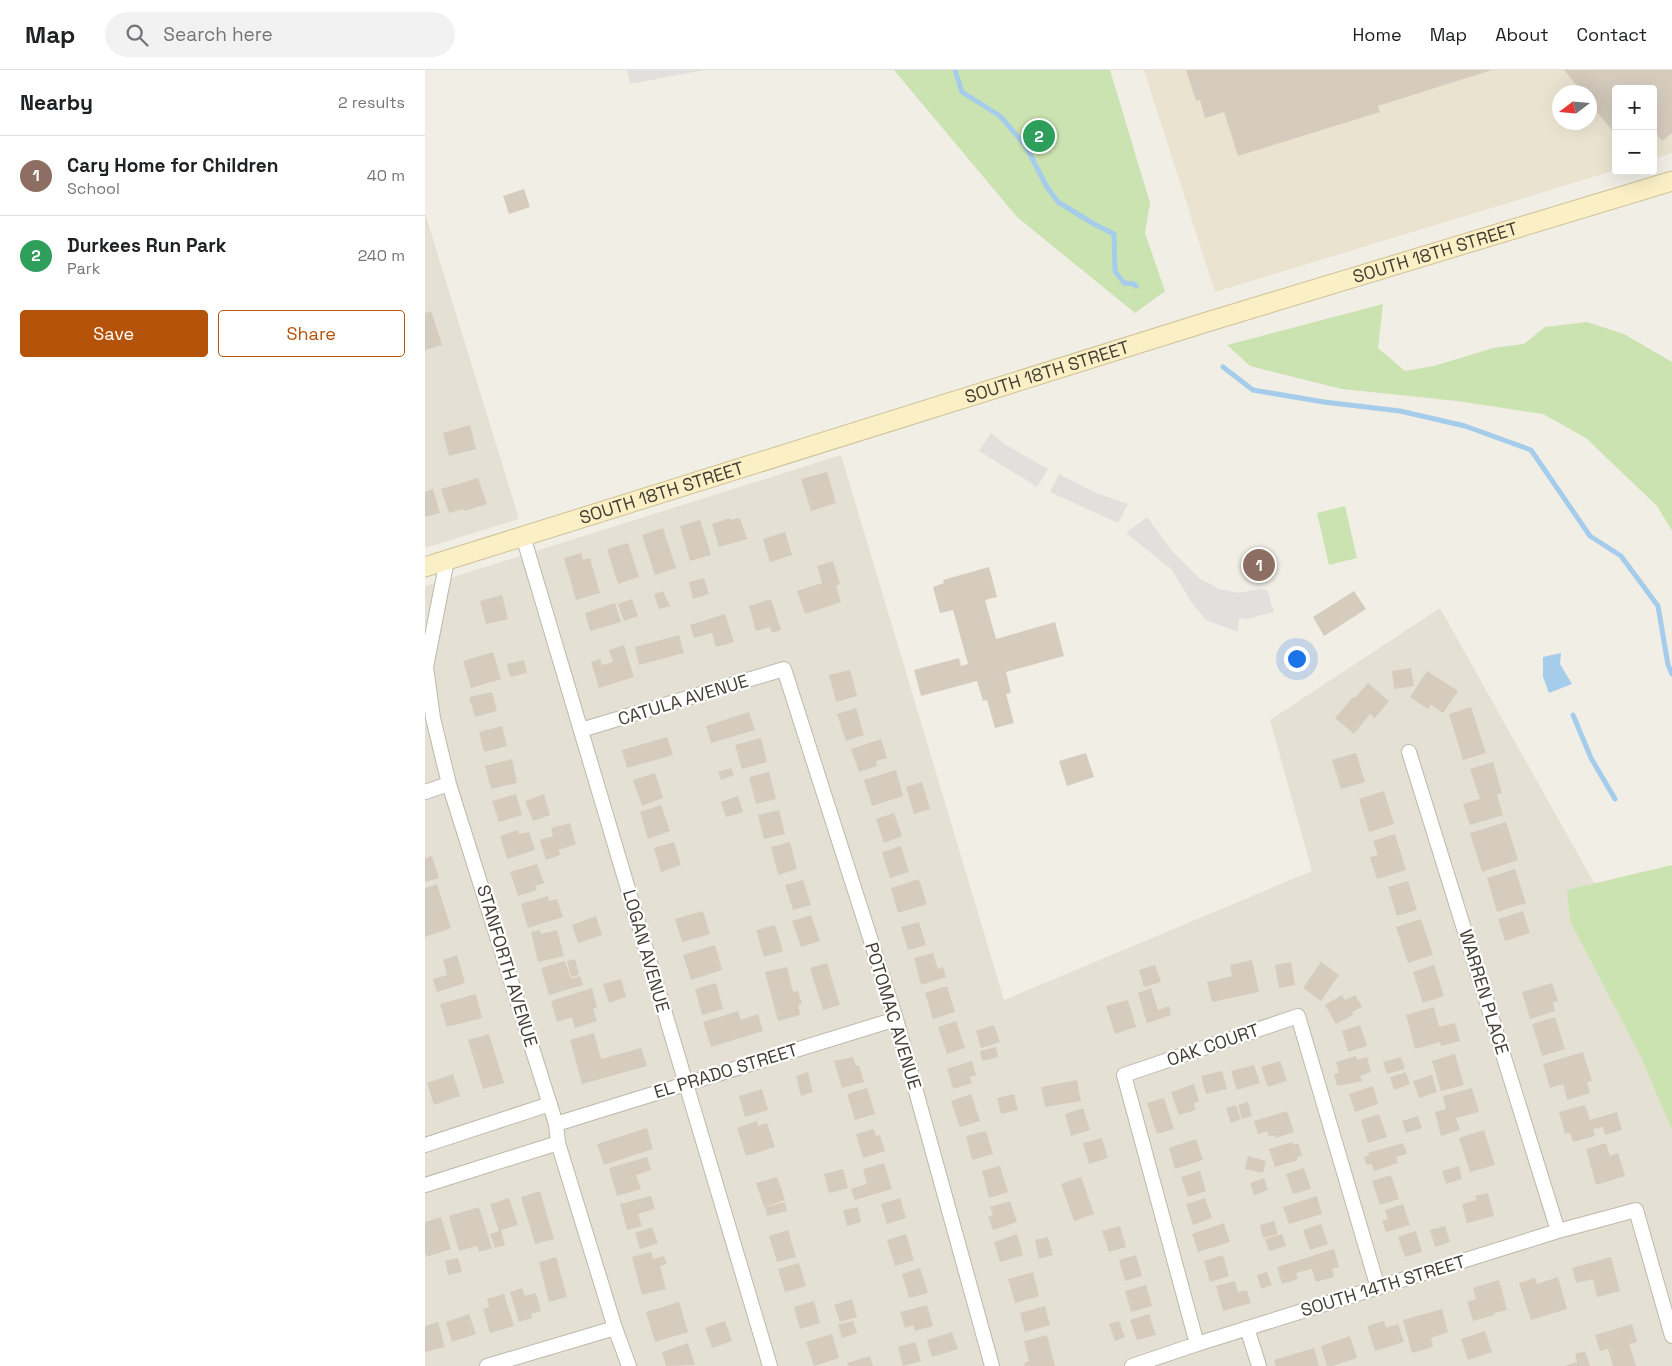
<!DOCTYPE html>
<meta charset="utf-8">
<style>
:root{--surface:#fff;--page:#f2f2f2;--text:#202124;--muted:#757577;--line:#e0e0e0;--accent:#b45309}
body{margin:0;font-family:"Space Grotesk",sans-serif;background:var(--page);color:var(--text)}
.controls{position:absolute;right:15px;top:15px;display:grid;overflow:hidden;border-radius:5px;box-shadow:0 5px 20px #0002}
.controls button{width:45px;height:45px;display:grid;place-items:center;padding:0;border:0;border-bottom:1px solid var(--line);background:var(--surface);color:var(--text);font:25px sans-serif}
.compass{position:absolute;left:1127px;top:15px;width:45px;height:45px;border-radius:50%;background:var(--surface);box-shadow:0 5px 20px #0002;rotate:254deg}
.you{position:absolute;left:871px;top:588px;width:18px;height:18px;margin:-12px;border:4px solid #fff;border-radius:50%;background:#1a73e8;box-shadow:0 0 0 8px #1a73e833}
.badge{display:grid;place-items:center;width:32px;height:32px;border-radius:50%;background:var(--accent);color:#fff;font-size:16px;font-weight:700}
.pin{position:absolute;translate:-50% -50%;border:2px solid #fff;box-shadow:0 1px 5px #0006}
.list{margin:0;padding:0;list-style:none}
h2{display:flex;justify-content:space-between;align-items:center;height:65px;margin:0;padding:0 20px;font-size:21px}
h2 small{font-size:16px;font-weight:400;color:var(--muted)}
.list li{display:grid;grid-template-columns:32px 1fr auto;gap:15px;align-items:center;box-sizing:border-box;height:80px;padding:0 20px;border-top:1px solid var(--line)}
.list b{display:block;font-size:19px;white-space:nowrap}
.list p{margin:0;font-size:16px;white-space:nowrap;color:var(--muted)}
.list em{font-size:16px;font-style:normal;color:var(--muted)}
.actions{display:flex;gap:10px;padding:15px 20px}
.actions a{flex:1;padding:11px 0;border:1px solid var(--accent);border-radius:5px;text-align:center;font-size:18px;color:var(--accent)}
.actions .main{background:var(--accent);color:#fff}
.icon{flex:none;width:28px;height:28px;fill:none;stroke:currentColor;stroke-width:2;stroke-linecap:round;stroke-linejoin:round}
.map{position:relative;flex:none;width:1247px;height:1296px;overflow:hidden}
header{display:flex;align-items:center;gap:30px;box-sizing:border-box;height:70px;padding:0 25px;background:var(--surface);border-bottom:1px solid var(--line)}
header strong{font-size:24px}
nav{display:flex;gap:28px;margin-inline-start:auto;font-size:18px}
.search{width:350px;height:45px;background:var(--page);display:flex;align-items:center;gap:12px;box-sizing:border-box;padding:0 18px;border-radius:28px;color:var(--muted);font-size:19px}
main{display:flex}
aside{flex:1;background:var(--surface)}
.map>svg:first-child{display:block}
.residential{fill:#e5e0d4}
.education{fill:#eae3d0;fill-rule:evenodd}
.green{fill:#cbe3b0}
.parking{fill:#e2e0dd}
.water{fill:#a5cdeb}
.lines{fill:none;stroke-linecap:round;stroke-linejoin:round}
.stream{stroke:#a5cdeb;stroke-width:5}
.building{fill:#d5ccbe}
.minor-casing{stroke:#bfb8ab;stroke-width:16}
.secondary-casing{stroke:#cec197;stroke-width:21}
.minor{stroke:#fff;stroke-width:14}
.secondary{stroke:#fbefc6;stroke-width:19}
.labels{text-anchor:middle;stroke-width:4.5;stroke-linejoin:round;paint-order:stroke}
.street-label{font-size:18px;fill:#433e35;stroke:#fff}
</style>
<header>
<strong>Map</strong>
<div class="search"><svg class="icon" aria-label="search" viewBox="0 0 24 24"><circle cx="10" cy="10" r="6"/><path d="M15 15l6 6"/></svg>Search here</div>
<nav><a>Home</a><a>Map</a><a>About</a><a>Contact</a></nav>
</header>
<main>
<aside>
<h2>Nearby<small>2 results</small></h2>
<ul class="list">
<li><span class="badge" style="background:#8d6e63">1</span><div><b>Cary Home for Children</b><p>School</p></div><em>40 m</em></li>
<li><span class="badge" style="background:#2e9e5b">2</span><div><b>Durkees Run Park</b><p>Park</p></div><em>240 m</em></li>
</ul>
<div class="actions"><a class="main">Save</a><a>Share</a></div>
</aside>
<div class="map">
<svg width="1247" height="1296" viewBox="0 0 1247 1296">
<rect width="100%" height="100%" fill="#f1eee5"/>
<path class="residential" d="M0 143 94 449 0 478Z
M416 385 579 930 887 801 845 650 1015 538 1247 952V1296H0V516Z"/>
<path class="education" d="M719 0H1247V83L1228 89V19H1191V100L790 222ZM1134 22H1164V52H1134Z"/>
<path class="green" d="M469 0H685L725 133 720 163 740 221 710 243 592 147Z
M958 234 953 278 980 301 1009 296 1068 278 1099 274 1120 257 1162 252 1199 264 1247 292V461L1232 436 1161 368 1118 344 1032 331 917 319 825 296 802 275Z
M920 436 932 488 904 495 892 443Z
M1247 795V1060L1216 987 1145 851 1142 820Z"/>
<path class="parking" d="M202 0H279L205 14Z
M566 363 581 375 623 399 612 417 554 381Z
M634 404 671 423 703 434 693 453 625 422Z
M722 447 747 481 774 508 794 519 815 523 833 519 842 520 849 542 822 549 814 548 813 562 781 550 766 532 747 500 701 463Z"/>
<path class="water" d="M1136 583 1135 594 1147 614 1124 623 1118 607V587Z"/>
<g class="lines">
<path class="stream" d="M530 0 537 22 575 46 600 75 622 117 633 132 669 154 689 164 690 201 699 213 709 214 711 216
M798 297 828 320 899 332 975 341 1040 356 1106 380 1165 466 1196 486 1233 536 1243 595 1247 604
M1148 645 1166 688 1190 729"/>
</g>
<path class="building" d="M761 0H1067L953 36 955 42 813 86 799 42 780 48 775 30 771 31Z
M1139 0H1247V63L1237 71 1228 60V19H1191V65L1164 32V22H1157Z
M99 119 105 137 84 144 78 126Z
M6 241 17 275 0 280V243Z
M45 355 51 379 24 386 18 363Z
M402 402 411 433 386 441 376 409Z
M53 408 62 434 39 441 38 439 24 443 16 419Z
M8 419 15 443 0 447V422Z
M305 448V450L315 448 322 469 294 477 287 454Z
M275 450 286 485 265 491 255 456Z
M238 458 251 498 230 505 217 465Z
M360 462 367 485 345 492 338 469Z
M203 473 214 507 193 514 182 479Z
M156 483 158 490 165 488 175 523 151 530 139 488Z
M408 491 415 514 411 516 416 532 380 544 372 521 397 513 392 496Z
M564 497 572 527 560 530 571 569 630 552 639 586 581 602 586 623 581 624 589 653 570 658 562 630 558 631 552 611 496 626 489 600 534 588 536 596 543 594 528 540 515 543 508 517 519 513 518 510Z
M279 508 284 524 268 529 264 512Z
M238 521 245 536 234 539 229 524Z
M929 521 941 539 899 566 888 547Z
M77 525 83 549 61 554 55 531Z
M207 529 213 546 199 551 193 534Z
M346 529 356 560 347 563 345 557 331 561 324 536Z
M190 533 196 552 165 561 160 543Z
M300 544 309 572 291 577 287 563 269 568 265 555Z
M254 565 259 583 214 595 210 577Z
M199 575 209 607 174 618 166 592 175 589 177 595 188 592 184 580Z
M68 582 76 609 46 618 38 591Z
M99 590 102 603 85 607 82 594Z
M986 598 989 616 969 619 967 601Z
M425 600 432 626 411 632 404 605Z
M1002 601 1033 621 1018 643 1006 635 1003 639 985 627Z
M943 613 964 631 950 648 945 644 929 664 910 648 928 627 930 628Z
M67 622 72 641 50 647 44 627Z
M1046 637 1061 683 1038 690 1024 644Z
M431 638 439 665 421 671 412 644Z
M324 642 330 660 286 673 281 656Z
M77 656 82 676 59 682 54 662Z
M242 667 248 685 202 698 197 680Z
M336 668 342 692 317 699 310 675Z
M456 669 462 688 451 691 452 696 434 702 426 679Z
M661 683 669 707 642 716 634 691Z
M931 683 940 712 916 719 907 690Z
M87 689 92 713 66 719 60 696Z
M1068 692 1077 723 1072 725 1078 745 1045 755 1038 734 1055 729 1045 699Z
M306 698 309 705 296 710 293 702Z
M471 700 478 726 447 736 439 710Z
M344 702 351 729 331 734 324 707Z
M230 703 238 728 217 736 208 710Z
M497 712 505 739 489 744 481 717Z
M959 721 969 754 944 762 934 729Z
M91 724 97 745 74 752 67 731Z
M119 724 125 745 108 751 100 731Z
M313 726 318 742 301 747 296 732Z
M236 735 245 761 223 769 215 742Z
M354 740 360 764 339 769 333 745Z
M469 743 477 766 459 773 451 749Z
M1081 752 1093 790 1057 802 1045 763Z
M145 753 151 774 134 780 135 785 121 790 115 770 128 766 126 758Z
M93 760 94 764 104 762 110 780 82 789 75 766Z
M970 764 981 800 952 809 945 787 953 785 948 771Z
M249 772 256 795 236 802 229 778Z
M365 772 372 799 353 805 346 777Z
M476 776 484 802 465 808 457 782Z
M7 786 14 808 0 812V788Z
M112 794 119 813 110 816 112 820 93 826 85 802Z
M1090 799 1101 833 1072 842 1062 808Z
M494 809 502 834 473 843 466 818Z
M378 810 386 835 368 840 360 815Z
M983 811 992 840 972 846 963 817Z
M12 814 26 858 0 867V818Z
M123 826 124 831 132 829 138 847 103 858 96 834Z
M278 841 285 864 257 872 250 849Z
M1098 841 1105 863 1080 871 1073 849Z
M386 845 395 871 376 877 367 851Z
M171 846 177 865 153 873 147 855Z
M996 849 1008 885 983 893 971 857Z
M494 852 501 875 483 880 476 857Z
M350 855 358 881 339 887 331 860Z
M115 860 116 864 132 860 139 886 113 892 106 862Z
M290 875 297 900 266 910 258 885Z
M508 883 513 899 518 897 521 907 496 915 489 888Z
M32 885 40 913 12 922 8 909 22 905 18 890Z
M150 889 154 905 146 907 142 891Z
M827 890 834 922 787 932 782 912 807 906 805 895Z
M140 891 146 909 155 906 158 915 124 925 116 898Z
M866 892 870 915 854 918 850 895Z
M896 892 914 905 896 931 878 918Z
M402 893 415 935 398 940 385 898Z
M730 895 736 912 719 917 714 900Z
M1009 895 1019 926 998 933 988 902Z
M362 897 368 922 373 921 377 934 373 935 375 945 353 951 340 902Z
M196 909 201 927 184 933 178 914Z
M291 913 298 939 277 945 270 919Z
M1127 913 1133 931 1128 933 1130 941 1105 949 1097 922Z
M522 916 530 942 508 949 500 923Z
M167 918 172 937 168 939 172 951 150 958 147 947 132 952 126 931Z
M726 918 733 940 744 936 746 945 722 953 713 923Z
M51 924 57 948 22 957 15 934Z
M917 925 920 930 930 925 937 937 927 942 928 945 911 954 900 935Z
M703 930 711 957 690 964 681 936Z
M1009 937 1014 957 1030 953 1035 971 1016 976 1015 972 990 979 981 945Z
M313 941 316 950 333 944 338 961 286 977 278 952Z
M1130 947 1140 979 1117 986 1107 954Z
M531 951 540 978 522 984 513 957Z
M569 955 575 972 556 978 551 961Z
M935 955 942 976 923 982 917 961Z
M169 963 176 989 216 978 222 996 157 1014 145 970Z
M64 964 79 1013 58 1019 43 970Z
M571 977 573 987 557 991 555 981Z
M1158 982 1167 1011 1162 1012 1165 1023 1142 1030 1138 1014 1125 1018 1118 994Z
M1030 984 1039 1015 1016 1021 1007 991Z
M931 986 932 990 942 987 946 1002 935 1006 937 1011 912 1016 909 1004 914 1003 911 992Z
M428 987 431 996 434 995 439 1012 417 1018 409 991Z
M976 987 980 999 962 1004 958 992Z
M547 991 551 1005 545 1007 547 1013 528 1019 522 999Z
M855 991 862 1011 843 1017 836 997Z
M829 995 835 1013 812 1020 806 1001Z
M797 1001 802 1019 781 1024 776 1006Z
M383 1002 388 1022 376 1026 371 1006Z
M981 1002 985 1014 969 1020 965 1007Z
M28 1004 35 1026 9 1035 2 1013Z
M1007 1005 1012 1022 994 1028 988 1011Z
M652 1010 656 1031 620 1037 616 1017Z
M769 1014 774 1031 769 1033 771 1040 754 1045 746 1022Z
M948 1016 953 1034 930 1042 924 1024Z
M442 1018 450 1044 430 1050 422 1024Z
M1047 1018 1054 1042 1031 1048 1035 1060 1016 1066 1010 1042 1021 1039 1018 1026Z
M337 1019 343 1040 320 1047 314 1026Z
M546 1024 555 1051 535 1057 526 1031Z
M589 1024 593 1040 576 1044 572 1028Z
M739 1028 749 1059 732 1064 722 1033Z
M823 1032 827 1046 817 1049 813 1035Z
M811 1035 816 1049 806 1053 801 1038Z
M1160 1035 1165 1050 1192 1042 1197 1060 1180 1065 1178 1057 1168 1059 1170 1066 1148 1072 1145 1063 1140 1064 1134 1042Z
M658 1038 665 1060 646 1066 640 1044Z
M862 1041 869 1062 851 1068 850 1065 844 1067 842 1061 833 1064 829 1051Z
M954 1044 962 1067 943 1073 936 1050Z
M993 1046 997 1058 981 1063 977 1051Z
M332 1051 333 1056 342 1053 350 1077 321 1086 312 1058Z
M222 1058 228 1079 179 1095 172 1074Z
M449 1059 451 1066 455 1065 460 1081 438 1088 431 1064Z
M1059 1060 1070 1095 1045 1102 1034 1068Z
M561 1061 568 1084 547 1090 541 1066Z
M677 1068 683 1088 664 1094 658 1073Z
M771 1069 778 1090 750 1099 744 1078Z
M867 1072 868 1075 873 1073 877 1086 872 1087 873 1090 850 1097 844 1079Z
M978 1073 982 1084 971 1087 973 1093 949 1101 947 1094 941 1095 939 1087 944 1085 943 1083Z
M1181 1073 1185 1086 1193 1083 1200 1106 1171 1115 1161 1079Z
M823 1086 841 1091 838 1103 820 1099Z
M222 1087 226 1100 211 1105 216 1119 192 1126 184 1098Z
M459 1093 467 1119 430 1130 426 1119 442 1114 438 1099Z
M575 1096 583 1122 564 1128 557 1101Z
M1034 1096 1037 1109 1021 1114 1017 1101Z
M879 1098 886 1119 868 1124 861 1104Z
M418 1099 423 1118 404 1123 399 1104Z
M775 1101 781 1121 763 1127 756 1107Z
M966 1105 974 1129 955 1135 947 1111Z
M352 1107 360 1130 339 1137 331 1113Z
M656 1107 669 1144 649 1151 636 1114Z
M839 1108 843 1120 829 1125 825 1113Z
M115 1121 129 1169 110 1174 96 1127Z
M1063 1123 1069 1146 1042 1153 1037 1134 1052 1130 1050 1126Z
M226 1126 230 1139 213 1144 217 1156 202 1160 195 1134Z
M892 1126 897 1144 864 1154 858 1137Z
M84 1128 93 1155 76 1160 80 1175 70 1178 65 1164 74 1161 65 1134Z
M475 1128 481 1148 462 1154 456 1134Z
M780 1128 787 1148 768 1155 761 1134Z
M585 1131 592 1152 568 1160 563 1147 568 1145 565 1137Z
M360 1132 362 1141 342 1146 340 1137Z
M978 1134 985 1155 961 1162 957 1151 963 1149 960 1140Z
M54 1137 67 1178 54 1182 52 1176 34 1181 24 1146Z
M433 1137 436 1152 422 1156 418 1140Z
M16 1147 26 1179 1 1187 0 1182V1152Z
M849 1151 853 1164 838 1168 835 1155Z
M799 1153 805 1172 773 1182 767 1164Z
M896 1154 903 1174 885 1180 878 1160Z
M695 1156 701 1177 684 1182 677 1161Z
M1020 1156 1025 1172 1010 1177 1005 1160Z
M227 1157 233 1173 215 1179 210 1163Z
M363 1160 371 1187 352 1192 344 1166Z
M991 1161 997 1182 980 1187 973 1167Z
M481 1164 489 1190 470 1196 462 1170Z
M592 1164 598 1185 575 1192 569 1172Z
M857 1164 861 1176 844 1181 840 1169Z
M623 1167 628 1185 614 1189 610 1170Z
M909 1179 914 1197 907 1199 909 1207 891 1212 887 1199 871 1203 873 1209 857 1214 852 1197Z
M226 1182 228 1189 239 1186 242 1194 235 1196 241 1219 217 1225 207 1187Z
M711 1185 717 1206 700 1211 694 1190Z
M798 1185 804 1206 785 1212 779 1191Z
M131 1187 142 1227 124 1232 114 1192Z
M1186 1187 1195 1221 1172 1227 1168 1209 1151 1213 1147 1198Z
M33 1188 37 1202 23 1205 20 1191Z
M374 1193 381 1216 360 1222 353 1199Z
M495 1198 503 1223 484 1228 477 1204Z
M608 1202 614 1226 590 1233 583 1209Z
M842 1202 847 1215 836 1219 832 1205Z
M1133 1207 1142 1239 1106 1250 1094 1213 1110 1208 1112 1214Z
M1074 1210 1082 1240 1069 1243 1070 1245 1048 1251 1042 1232 1051 1229 1048 1218Z
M810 1211 813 1222 822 1220 826 1233 798 1241 791 1216Z
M721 1215 727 1236 706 1242 700 1221Z
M97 1218 100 1226 111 1223 116 1241 106 1244 107 1248 94 1252 85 1222Z
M79 1224 89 1256 65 1263 58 1239 64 1237 62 1229Z
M427 1229 432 1247 415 1252 409 1235Z
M389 1231 395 1253 375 1259 369 1237Z
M254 1232 263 1262 230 1272 221 1242Z
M502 1235 508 1256 490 1261 488 1255 480 1258 475 1242Z
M620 1236 625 1255 600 1262 595 1243Z
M1017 1239 1023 1262 1006 1268 1008 1277 987 1283 978 1250Z
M44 1244 51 1264 27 1272 21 1252Z
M724 1244 731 1265 712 1270 705 1250Z
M300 1251 307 1271 287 1278 280 1258Z
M428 1251 432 1263 417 1268 413 1255Z
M694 1251 700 1267 690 1271 684 1254Z
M959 1251 961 1258 973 1254 979 1272 950 1281 942 1256Z
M13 1252 20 1277 0 1282V1256Z
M1207 1254 1212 1272 1204 1274 1211 1296H1188L1183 1279 1175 1281 1170 1265Z
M1060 1261 1067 1282 1043 1290 1036 1269Z
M527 1262 533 1279 507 1287 502 1270Z
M407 1264 414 1288 389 1296 381 1272Z
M622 1265 630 1296H600L599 1293 604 1291 599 1271Z
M925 1266 932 1288 907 1296H902L896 1276Z
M490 1272 496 1291 478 1296 473 1277Z
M263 1273 270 1295 241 1296 237 1282Z
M889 1278 894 1296H851L849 1290Z
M1160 1281 1165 1296H1139L1152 1292 1150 1284Z
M445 1286 448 1296H423L422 1293Z"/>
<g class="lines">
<defs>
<path id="minor" d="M98 466 345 1296
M22 490 1 597 8 648 24 714 131 1054 133 1073 190 1258 204 1296
M156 660 359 599 471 949 567 1296
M984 682 1133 1161
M0 722 24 714
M131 1054 471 949
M0 1075 125 1034
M0 1115 133 1073
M822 1258 834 1296
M772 1274 699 1005 873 946 953 1218
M62 1296 190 1258
M707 1296 772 1274 1133 1161 1211 1140 1247 1266"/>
<g id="secondary">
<path id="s1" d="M0 497 782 252 1247 111"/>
</g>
</defs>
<use href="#minor" class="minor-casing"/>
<use href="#secondary" class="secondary-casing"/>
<use href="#minor" class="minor"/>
<use href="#secondary" class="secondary"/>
</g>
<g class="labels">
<g class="street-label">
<text dy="6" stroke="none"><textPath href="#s1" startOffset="1058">SOUTH 18TH STREET</textPath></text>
<text dy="6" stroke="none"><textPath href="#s1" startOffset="652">SOUTH 18TH STREET</textPath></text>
<text dy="6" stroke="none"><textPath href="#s1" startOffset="248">SOUTH 18TH STREET</textPath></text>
<text transform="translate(258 630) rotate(-17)" y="6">CATULA AVENUE</text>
<text transform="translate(221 881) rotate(74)" y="6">LOGAN AVENUE</text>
<text transform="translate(82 896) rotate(73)" y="6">STANFORTH AVENUE</text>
<text transform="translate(1059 922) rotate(73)" y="6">WARREN PLACE</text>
<text transform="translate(468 946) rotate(73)" y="6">POTOMAC AVENUE</text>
<text transform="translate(788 975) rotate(-19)" y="6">OAK COURT</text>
<text transform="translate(301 1001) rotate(-17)" y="6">EL PRADO STREET</text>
<text transform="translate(958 1216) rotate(-17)" y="6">SOUTH 14TH STREET</text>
</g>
</g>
</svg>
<div class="controls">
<button>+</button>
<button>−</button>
</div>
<svg class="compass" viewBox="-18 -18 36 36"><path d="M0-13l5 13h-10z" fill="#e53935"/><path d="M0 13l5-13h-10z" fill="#757577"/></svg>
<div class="you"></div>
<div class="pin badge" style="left:834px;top:495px;background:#8d6e63">1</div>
<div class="pin badge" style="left:614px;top:66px;background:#2e9e5b">2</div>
</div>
</main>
